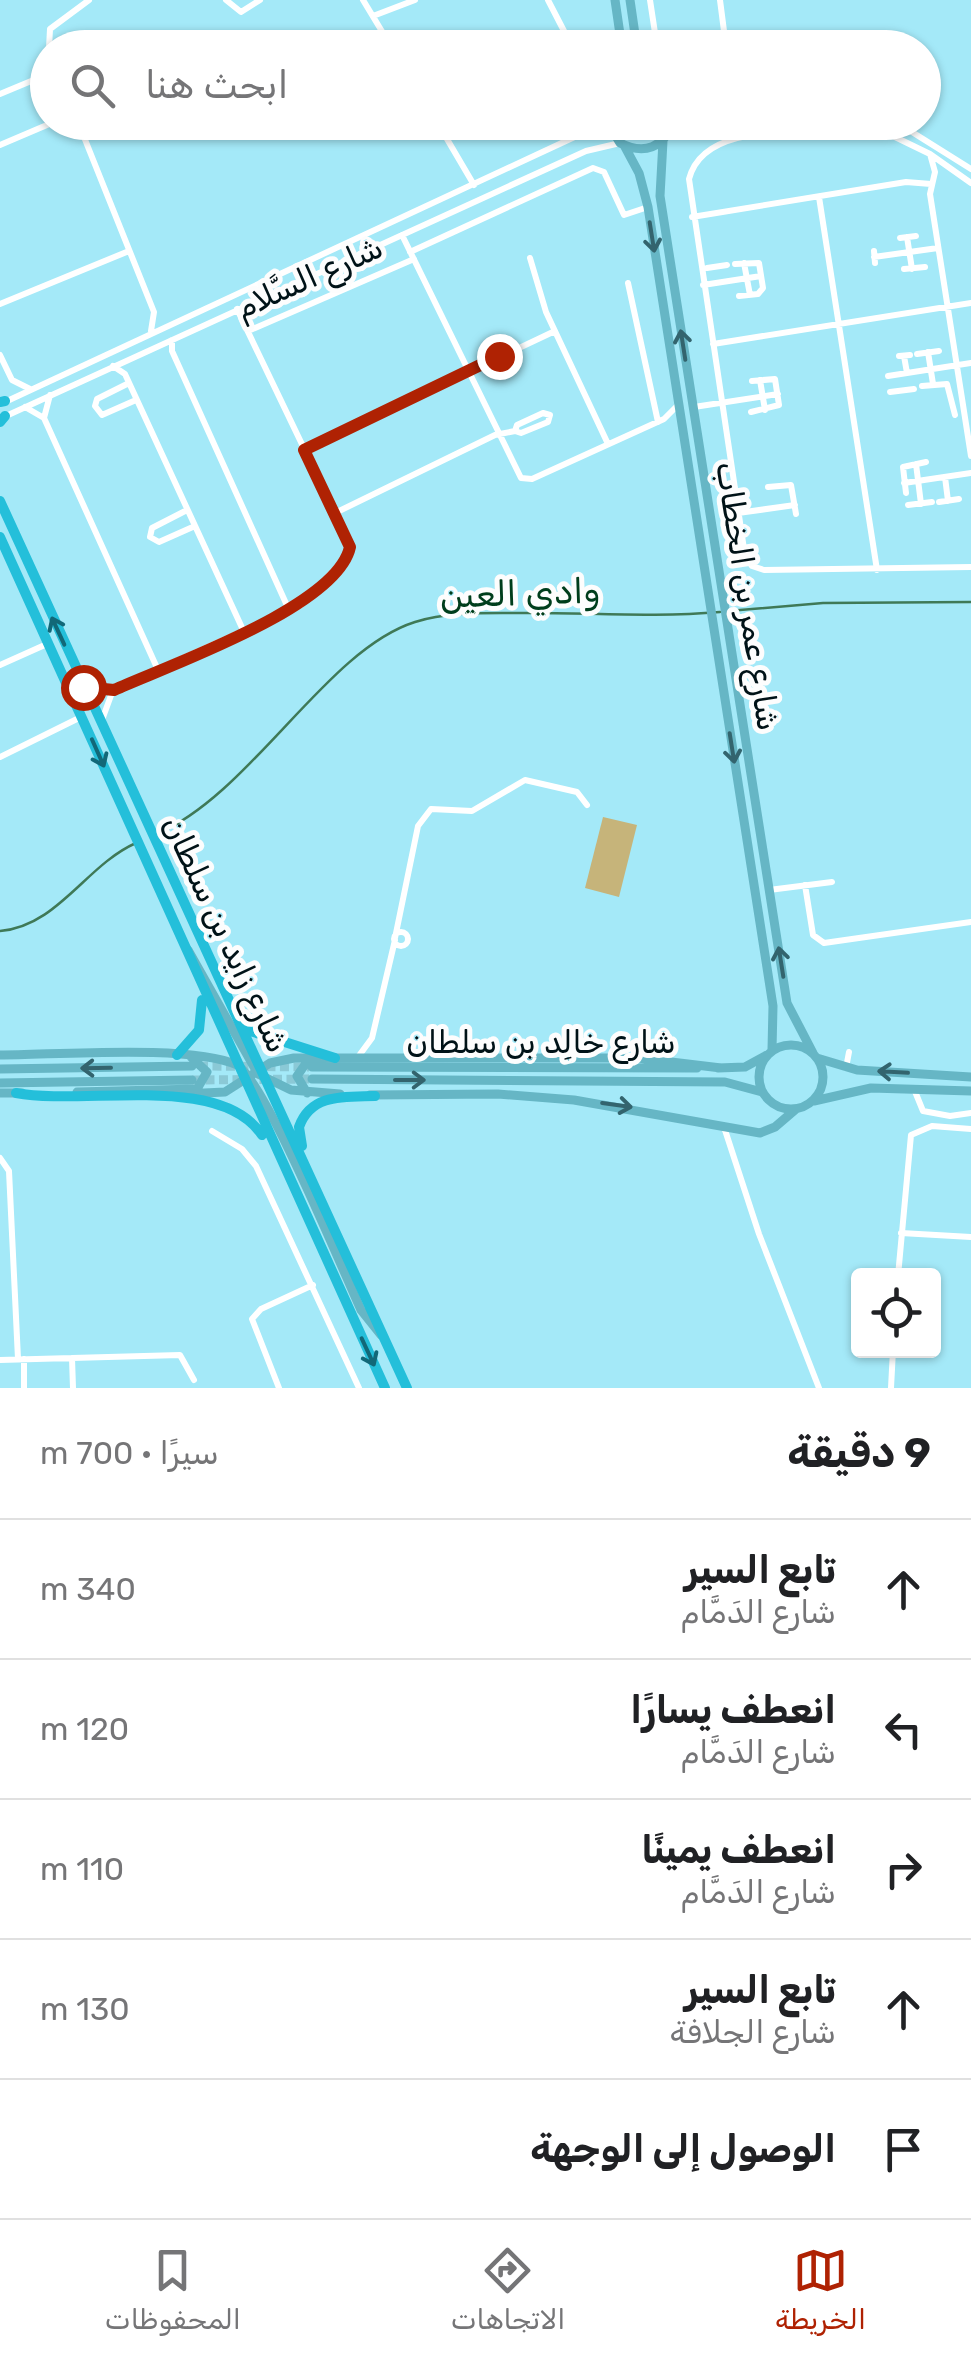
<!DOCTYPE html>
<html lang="ar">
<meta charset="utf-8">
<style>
:root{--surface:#fff;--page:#f2f2f2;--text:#202124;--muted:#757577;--line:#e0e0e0;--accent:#af2203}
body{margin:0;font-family:Rubik,"Noto Naskh Arabic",sans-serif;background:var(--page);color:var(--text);direction:rtl}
.controls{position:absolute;right:30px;bottom:30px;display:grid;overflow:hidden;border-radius:10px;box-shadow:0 2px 8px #0004}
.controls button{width:90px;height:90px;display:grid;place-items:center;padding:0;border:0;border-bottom:2px solid var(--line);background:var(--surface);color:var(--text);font:50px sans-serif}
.stop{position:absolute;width:30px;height:30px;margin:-22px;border:8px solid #af2203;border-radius:50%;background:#fff}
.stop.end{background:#af2203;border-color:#fff;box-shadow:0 2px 10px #0008}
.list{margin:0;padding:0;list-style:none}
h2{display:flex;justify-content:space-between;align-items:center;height:130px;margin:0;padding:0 40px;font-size:42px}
h2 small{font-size:32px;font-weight:400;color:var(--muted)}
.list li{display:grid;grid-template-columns:65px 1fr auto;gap:30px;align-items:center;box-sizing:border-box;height:140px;padding:0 40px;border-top:2px solid var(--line)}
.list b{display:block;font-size:38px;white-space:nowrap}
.list p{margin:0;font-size:32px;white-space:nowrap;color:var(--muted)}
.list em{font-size:32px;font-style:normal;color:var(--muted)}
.icon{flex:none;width:55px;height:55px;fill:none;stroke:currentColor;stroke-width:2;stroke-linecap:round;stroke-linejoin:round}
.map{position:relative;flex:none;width:971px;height:1388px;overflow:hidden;direction:ltr}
.search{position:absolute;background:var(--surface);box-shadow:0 2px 8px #0004;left:30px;right:30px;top:30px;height:110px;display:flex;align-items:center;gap:25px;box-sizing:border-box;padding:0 35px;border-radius:55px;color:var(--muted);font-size:38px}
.sheet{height:830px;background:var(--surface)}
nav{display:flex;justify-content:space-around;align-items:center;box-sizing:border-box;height:140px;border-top:2px solid var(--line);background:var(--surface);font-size:28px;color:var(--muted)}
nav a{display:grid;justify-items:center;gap:5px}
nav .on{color:var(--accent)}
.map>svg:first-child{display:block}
.green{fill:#c6b47a}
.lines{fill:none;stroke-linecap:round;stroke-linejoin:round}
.stream{stroke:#3f7957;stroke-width:2.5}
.major-tunnel{stroke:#8bc9d6;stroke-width:9;stroke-dasharray:9 4.5;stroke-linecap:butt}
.minor{stroke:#fff;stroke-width:6}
.major{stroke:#66b6c5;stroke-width:9}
.highway{stroke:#24bfda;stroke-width:10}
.oneway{stroke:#33646e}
.oneway2{stroke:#126878}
.route{stroke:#af2203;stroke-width:12}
.labels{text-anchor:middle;stroke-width:10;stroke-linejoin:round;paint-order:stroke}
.street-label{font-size:32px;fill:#001217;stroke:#fdfdfd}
.water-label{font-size:35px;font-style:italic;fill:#003e1c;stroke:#fdfdfd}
</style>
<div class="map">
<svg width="971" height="1388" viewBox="0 0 971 1388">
<rect width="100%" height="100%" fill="#a4e9f8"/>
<path class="green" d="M603 817 637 825 619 897 585 888Z"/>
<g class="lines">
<path class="stream" d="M728 611 823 603 971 602
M157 834C252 793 326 650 415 622 446 612 482 613 514 613 583 612 651 618 720 612
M0 931C58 926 86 865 136 843"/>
<path class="major-tunnel" d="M199 1066 309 1067
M192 1080 312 1079"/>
<path class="minor" d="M226 0 241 12 260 0
M363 0 392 48
M650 0 657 46
M720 0 724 31 720 48
M373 16 415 0
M657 45 723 35
M49 48 50 29 89 0
M543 48 564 31 548 0
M0 94 48 74
M78 122 154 312 151 331
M437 122 474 185
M864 122 930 154 971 183
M896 122 971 169
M831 131C787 133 703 125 689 179L745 556 752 566 764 570 971 567
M670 134 689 122
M0 145 54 122
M930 154 935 172 930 194 971 456
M819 197 877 570
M692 217 906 182 931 184
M402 235 521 478 532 479 664 419 678 405
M907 237 912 269
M900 238 916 236
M874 251 875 263
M410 252 593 168 604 172 624 215 648 207
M874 257 938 248
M530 258 546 312 608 444
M744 263 750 295
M735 264 759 263 763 288 758 294 739 296
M707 268 727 265
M904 269 925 267
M628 283 658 422
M703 285 761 276
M0 304 129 251
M248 331 414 259
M172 340V351L289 610
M713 344 971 303
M928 352 933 384
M917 354 939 351
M0 355 12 380 30 389
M899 356 910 355
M904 356 907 373
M113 366 125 374 244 632
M888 376 971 363
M760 380 765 410
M129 383 97 399 95 406 102 415 136 400
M922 386 947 384 955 415
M890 392 914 389
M5 402 581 134 595 122
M25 407 44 418 158 670
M694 407 778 394
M751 412 779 405 775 379 752 381
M543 413 550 415 548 422 521 433 515 431 517 425Z
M6 416 586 151 620 143
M44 418 50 395
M304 450 555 331
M916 464 921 504
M945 477 948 501
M904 483 971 473
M768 487 791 485 796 514
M906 493 903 467 926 462
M939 502 959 499
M908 505 932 502
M187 510 152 528 150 537 159 542 195 526
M335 513 495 435 515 431
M738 513 795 505
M0 665 47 644
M86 688 114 689 301 605 349 554V544L335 513 237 309
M102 720 113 690
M0 757 81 717
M805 885 813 935 824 943 971 922
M769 890 832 882
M394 939a7 7 0 1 1 14 0a7 7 0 1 1-14 0Z
M395 938 418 826 431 809 472 811 525 780 577 792 587 805
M358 1057 372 1038 395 940
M846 1068 849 1052
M914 1089 923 1111 950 1116 971 1113
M724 1127 759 1234 819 1388
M212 1131 242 1149 256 1166 359 1388
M0 1158 9 1171 18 1359
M901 1233 971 1237
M898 1276 911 1135 932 1126 971 1129
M72 1358 73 1388
M24 1359V1388
M0 1360 180 1355 194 1380
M279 1388 252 1319 261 1309 313 1285
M891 1388 893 1350"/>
<path class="major" d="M615 0 622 48
M630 0 637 48
M607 122 620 143C644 155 664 148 673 122
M663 141 660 196 787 1003 813 1053
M624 145 639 173 648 207 773 1006 772 1050
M188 950 258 1074 291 1090 340 1094
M759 1077a32 32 0 1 1 64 0a32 32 0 1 1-64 0Z
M0 1055C56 1055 191 1044 237 1065 263 1077 344 1273 361 1310L381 1335
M817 1058 857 1070 971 1077
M312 1067 697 1068
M718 1068 745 1067 767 1055
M0 1069 192 1066
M312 1079 725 1082 762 1092
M0 1083 192 1080
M77 1092 197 1089 207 1072 191 1057
M0 1093H22
M307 1093 297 1076 309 1059
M183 1094 225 1092 270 1063 294 1058H638L721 1068
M370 1095 498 1094 574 1100 760 1133 775 1127 796 1109
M814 1101 871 1088 971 1091"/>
<path class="highway" d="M0 402 5 401
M0 422 5 416
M0 501 407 1388
M0 537 385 1388
M244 1029 335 1058
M177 1055 199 1030 202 1000
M16 1093C84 1106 220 1072 262 1135
M302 1146 299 1127C311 1093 345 1097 375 1096"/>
</g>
<defs><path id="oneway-shaft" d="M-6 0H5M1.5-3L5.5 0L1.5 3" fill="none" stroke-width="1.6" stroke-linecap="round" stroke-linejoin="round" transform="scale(2.5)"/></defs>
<g class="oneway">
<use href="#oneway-shaft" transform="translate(652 237) rotate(81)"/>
<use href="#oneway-shaft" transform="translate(683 345) rotate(-99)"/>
<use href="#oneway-shaft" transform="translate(732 748) rotate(81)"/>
<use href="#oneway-shaft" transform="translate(781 962) rotate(-99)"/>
<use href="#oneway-shaft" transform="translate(96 1068) rotate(179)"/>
<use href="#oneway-shaft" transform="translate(893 1072) rotate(-177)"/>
<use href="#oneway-shaft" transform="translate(410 1080)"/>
<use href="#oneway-shaft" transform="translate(617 1105) rotate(8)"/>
</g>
<g class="oneway2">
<use href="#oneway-shaft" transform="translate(58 631) rotate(-115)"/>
<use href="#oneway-shaft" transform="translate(98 753) rotate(66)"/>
<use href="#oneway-shaft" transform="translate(368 1352) rotate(65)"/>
</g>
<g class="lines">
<path class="route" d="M83 687 114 690C169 665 337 607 350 547L304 450 499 356"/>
</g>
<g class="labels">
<g class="street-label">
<text transform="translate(309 277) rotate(-24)" y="11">شارع السَّلام</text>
<text transform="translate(748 596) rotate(81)" y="11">شارع عمر بن الخطاب</text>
<text transform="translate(226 934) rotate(65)" y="11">شارع زايد بن سلطان</text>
<text x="541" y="1053">شارع خالِد بن سلطان</text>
</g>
<g class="water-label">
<text transform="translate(520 593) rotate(-2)" y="12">وادي العين</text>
</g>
</g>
</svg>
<div class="controls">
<button><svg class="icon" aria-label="locate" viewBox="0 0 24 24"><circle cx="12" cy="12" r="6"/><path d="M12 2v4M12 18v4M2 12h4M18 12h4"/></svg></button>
</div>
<div class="stop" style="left:83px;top:687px"></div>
<div class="stop end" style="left:499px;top:356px"></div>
<div class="search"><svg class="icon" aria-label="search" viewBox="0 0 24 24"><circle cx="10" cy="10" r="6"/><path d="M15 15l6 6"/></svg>ابحث هنا</div>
</div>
<section class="sheet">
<h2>9 دقيقة<small>سيرًا · 700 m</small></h2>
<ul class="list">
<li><svg class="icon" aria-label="ahead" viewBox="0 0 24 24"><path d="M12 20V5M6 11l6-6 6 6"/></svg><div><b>تابع السير</b><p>شارع الدَمَّام</p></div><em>340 m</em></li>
<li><svg class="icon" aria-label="left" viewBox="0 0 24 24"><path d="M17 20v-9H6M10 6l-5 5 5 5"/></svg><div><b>انعطف يسارًا</b><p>شارع الدَمَّام</p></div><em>120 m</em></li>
<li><svg class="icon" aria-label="right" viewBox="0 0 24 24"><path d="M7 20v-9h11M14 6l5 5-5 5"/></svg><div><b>انعطف يمينًا</b><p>شارع الدَمَّام</p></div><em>110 m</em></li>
<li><svg class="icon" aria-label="ahead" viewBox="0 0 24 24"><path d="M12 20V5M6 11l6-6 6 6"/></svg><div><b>تابع السير</b><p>شارع الجلافة</p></div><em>130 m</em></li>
<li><svg class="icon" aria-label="arrive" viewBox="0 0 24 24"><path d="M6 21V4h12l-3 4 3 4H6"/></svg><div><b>الوصول إلى الوجهة</b></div></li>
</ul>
</section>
<nav>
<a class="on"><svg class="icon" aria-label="map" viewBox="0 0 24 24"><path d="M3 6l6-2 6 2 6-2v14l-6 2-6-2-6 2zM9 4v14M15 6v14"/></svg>الخريطة</a>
<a><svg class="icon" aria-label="directions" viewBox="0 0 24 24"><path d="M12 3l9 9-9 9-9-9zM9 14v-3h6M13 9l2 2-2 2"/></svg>الاتجاهات</a>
<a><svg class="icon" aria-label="saved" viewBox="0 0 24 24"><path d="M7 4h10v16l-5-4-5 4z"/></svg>المحفوظات</a>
</nav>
